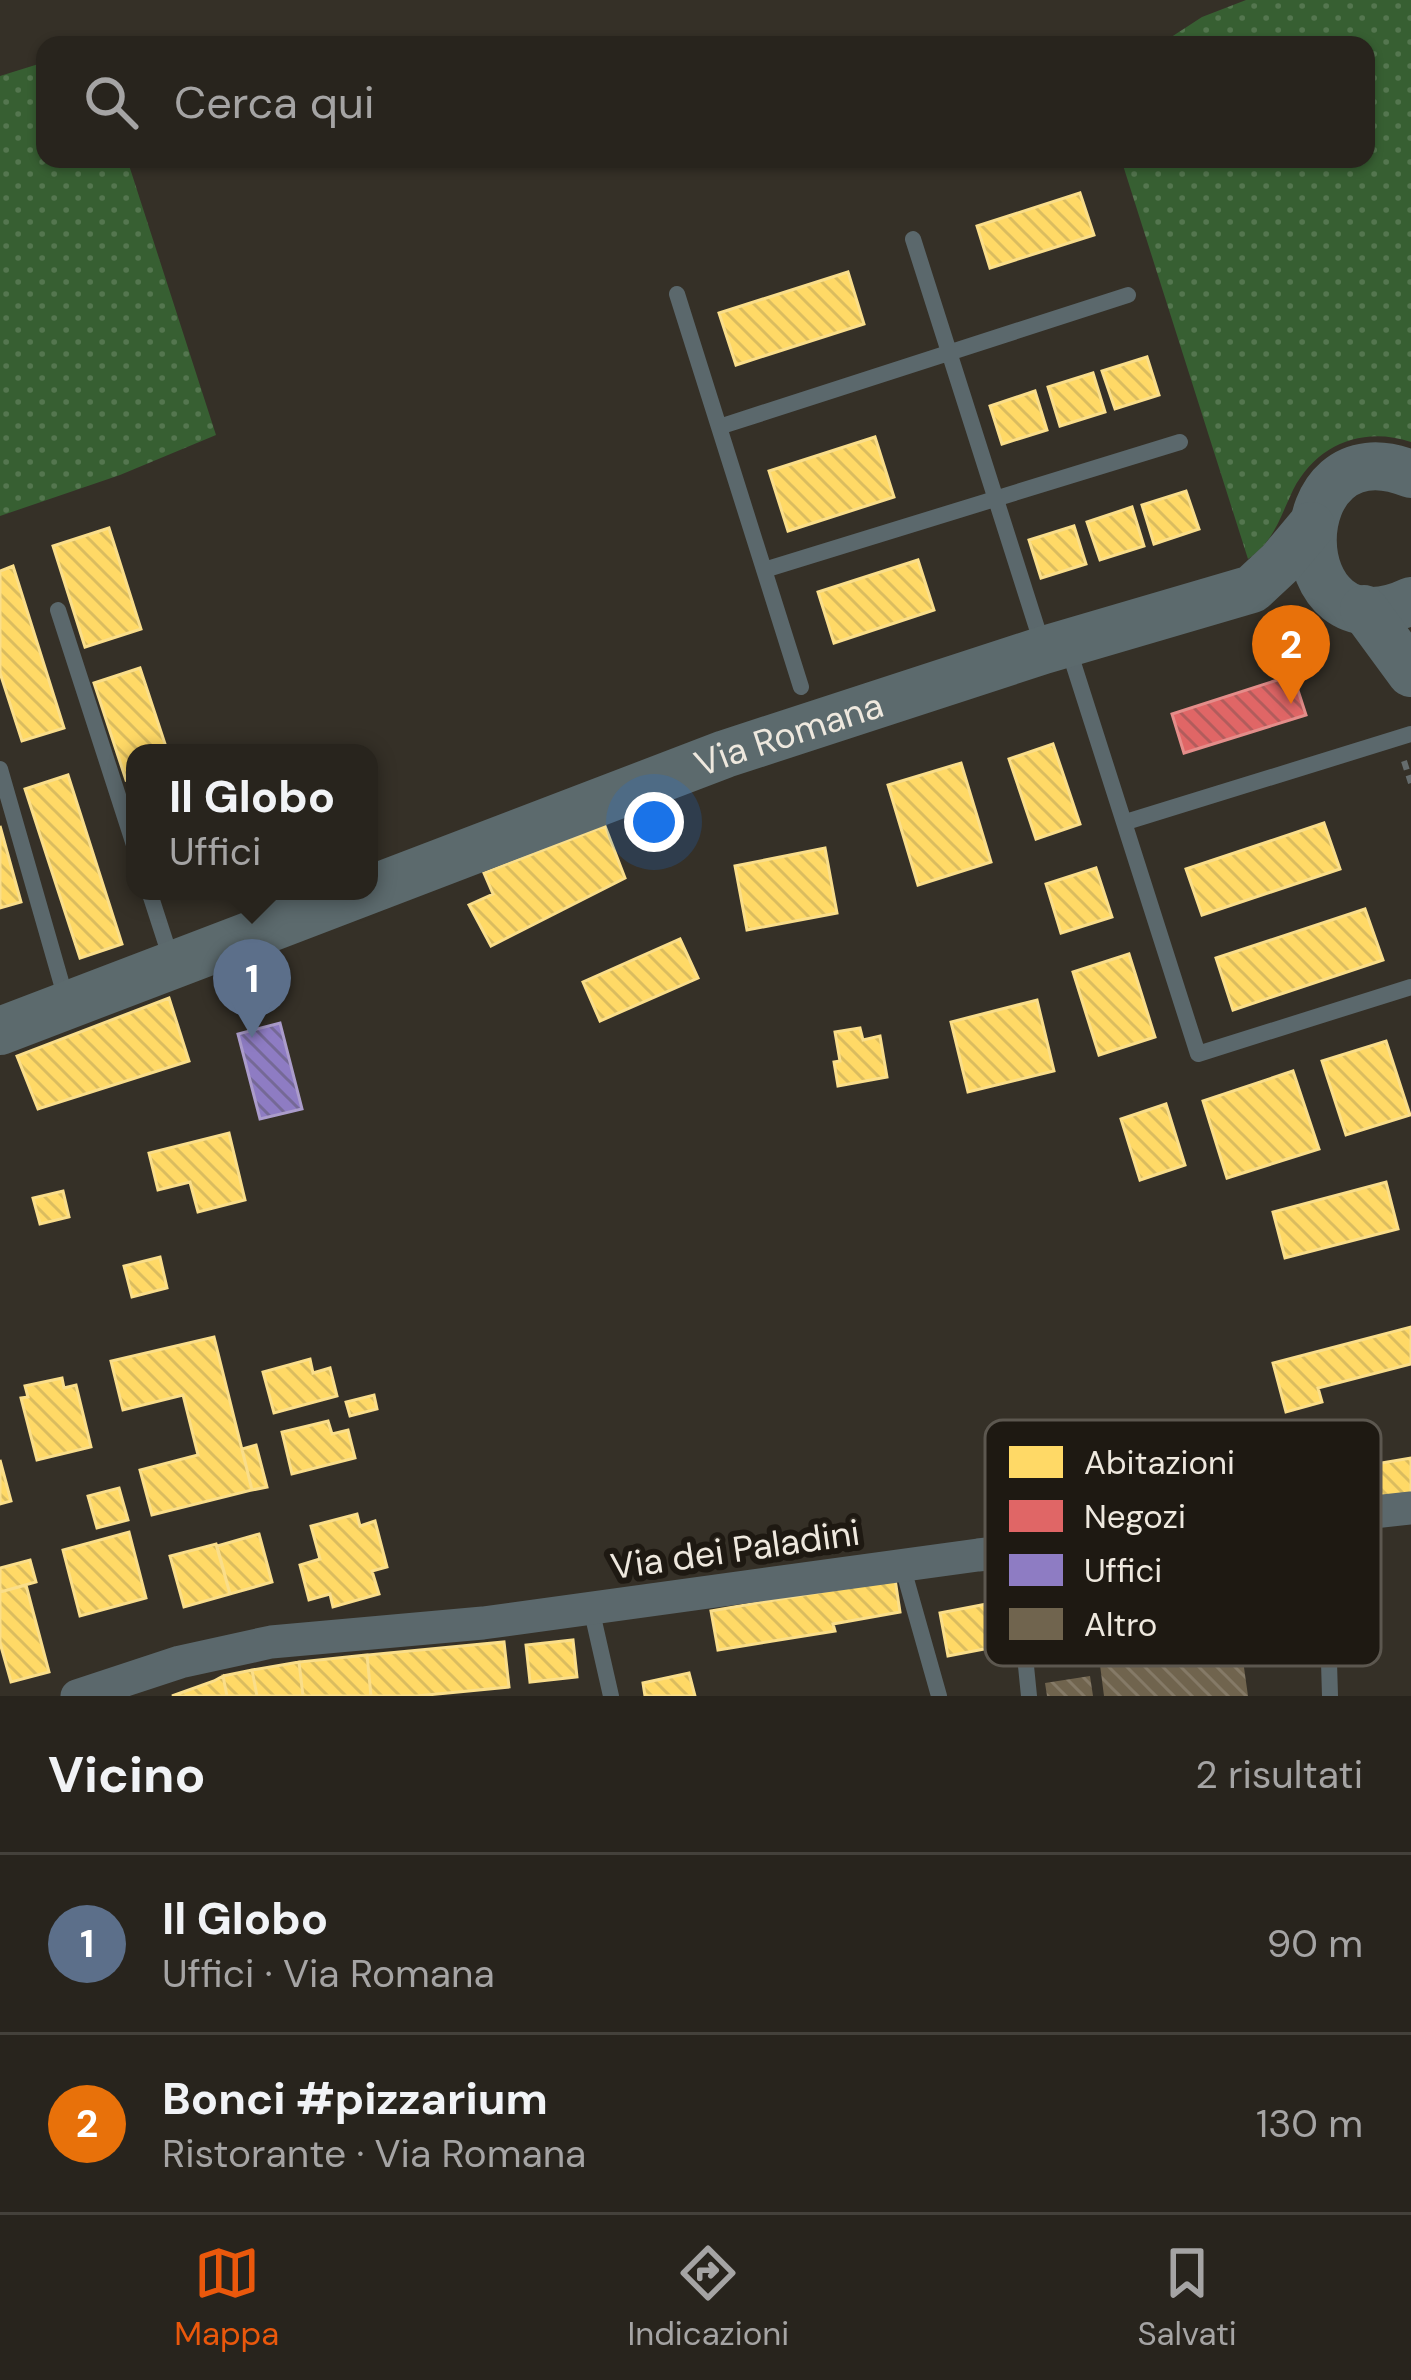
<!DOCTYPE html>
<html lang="it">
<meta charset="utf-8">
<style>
:root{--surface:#28241d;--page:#34302a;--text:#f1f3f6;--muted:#a5a4a4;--line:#44413b;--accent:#ea580c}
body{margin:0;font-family:"DM Sans",sans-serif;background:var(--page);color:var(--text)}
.you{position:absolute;left:654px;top:822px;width:42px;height:42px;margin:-30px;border:9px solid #fff;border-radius:50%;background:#1a73e8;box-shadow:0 0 0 18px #1a73e833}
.badge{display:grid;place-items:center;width:78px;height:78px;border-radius:50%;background:var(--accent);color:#fff;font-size:39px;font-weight:700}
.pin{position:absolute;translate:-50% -99px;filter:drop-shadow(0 3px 6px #0008)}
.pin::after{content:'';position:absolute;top:63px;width:42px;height:36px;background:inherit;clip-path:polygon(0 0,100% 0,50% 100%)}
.popup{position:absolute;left:126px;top:744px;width:252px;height:156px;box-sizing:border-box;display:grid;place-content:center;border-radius:24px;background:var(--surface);filter:drop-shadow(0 3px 9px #0005);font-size:39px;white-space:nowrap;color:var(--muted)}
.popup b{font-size:45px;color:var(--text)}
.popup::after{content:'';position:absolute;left:50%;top:100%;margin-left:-24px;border:24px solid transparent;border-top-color:var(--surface)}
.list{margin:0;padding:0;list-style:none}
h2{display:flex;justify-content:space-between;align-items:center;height:156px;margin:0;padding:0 48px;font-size:51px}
h2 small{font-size:39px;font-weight:400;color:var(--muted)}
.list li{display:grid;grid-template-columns:78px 1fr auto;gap:36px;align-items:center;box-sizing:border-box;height:180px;padding:0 48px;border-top:3px solid var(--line)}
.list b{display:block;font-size:45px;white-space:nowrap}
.list p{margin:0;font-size:39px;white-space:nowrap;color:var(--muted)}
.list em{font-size:39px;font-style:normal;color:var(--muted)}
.icon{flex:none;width:66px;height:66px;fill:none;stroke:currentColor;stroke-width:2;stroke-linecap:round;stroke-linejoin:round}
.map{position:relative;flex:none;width:1411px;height:1696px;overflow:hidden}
.search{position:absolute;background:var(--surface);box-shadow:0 3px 9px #0004;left:36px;right:36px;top:36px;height:132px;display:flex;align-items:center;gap:30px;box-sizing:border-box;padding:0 42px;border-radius:24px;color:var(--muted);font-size:45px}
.sheet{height:516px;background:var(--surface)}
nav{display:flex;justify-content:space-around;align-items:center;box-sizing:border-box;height:168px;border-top:3px solid var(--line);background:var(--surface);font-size:33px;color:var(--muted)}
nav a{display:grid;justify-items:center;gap:6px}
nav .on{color:var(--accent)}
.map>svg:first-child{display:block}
.green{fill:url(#green-dots)}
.homes{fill:url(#homes-back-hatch);stroke:#fade8a;stroke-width:3}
.shops{fill:url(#shops-back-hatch);stroke:#e48d8a;stroke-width:3}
.offices{fill:url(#offices-back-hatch);stroke:#ab9ccb;stroke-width:3}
.building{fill:url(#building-back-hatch)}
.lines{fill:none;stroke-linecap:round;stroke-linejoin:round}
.path{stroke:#656c6d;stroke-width:6;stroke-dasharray:9 6;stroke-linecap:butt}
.lane{stroke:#5b686c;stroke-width:16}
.street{stroke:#5b686c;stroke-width:33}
.secondary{stroke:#5c6a6d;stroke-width:48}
.labels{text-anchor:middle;stroke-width:12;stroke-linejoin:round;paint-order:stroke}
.street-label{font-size:36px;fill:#eee8de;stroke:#1e1912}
.key{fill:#1e1912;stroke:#5c574f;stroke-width:3}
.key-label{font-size:33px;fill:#eee8de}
</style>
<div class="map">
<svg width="1411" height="1696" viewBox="0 0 1411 1696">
<defs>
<pattern id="green-dots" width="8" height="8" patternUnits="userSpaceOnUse" patternTransform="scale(3)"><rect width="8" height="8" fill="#375f32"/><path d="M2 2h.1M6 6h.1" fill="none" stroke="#54764f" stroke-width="1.8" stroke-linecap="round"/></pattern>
<pattern id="homes-back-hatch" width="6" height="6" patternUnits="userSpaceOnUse" patternTransform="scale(3)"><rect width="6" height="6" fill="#ffd966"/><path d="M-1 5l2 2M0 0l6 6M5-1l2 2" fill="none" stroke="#dabc5f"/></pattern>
<pattern id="shops-back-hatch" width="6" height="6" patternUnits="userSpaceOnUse" patternTransform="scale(3)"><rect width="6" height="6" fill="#e06666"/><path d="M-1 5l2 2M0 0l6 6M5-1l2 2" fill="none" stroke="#b25c5c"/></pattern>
<pattern id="offices-back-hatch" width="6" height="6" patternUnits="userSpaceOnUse" patternTransform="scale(3)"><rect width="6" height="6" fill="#8e7cc3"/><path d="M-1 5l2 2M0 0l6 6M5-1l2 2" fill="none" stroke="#756996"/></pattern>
<pattern id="building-back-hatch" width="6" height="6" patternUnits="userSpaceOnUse" patternTransform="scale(3)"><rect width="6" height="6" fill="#70644e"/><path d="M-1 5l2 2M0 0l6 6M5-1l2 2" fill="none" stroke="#857a67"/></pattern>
</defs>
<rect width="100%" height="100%" fill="#353027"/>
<path class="green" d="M1246 0H1411V442C1363 426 1317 444 1293 490 1280 517 1274 542 1248 559L1121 159H1366V45H1159L1202 17Z
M45 62V159H127L216 435 120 475 0 516V76Z"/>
<path class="homes" d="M1080 193 1094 235 990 268 977 226Z
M848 272 864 324 736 365 719 313Z
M1147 357 1159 395 1115 409 1102 371Z
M1093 373 1105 412 1060 426 1048 387Z
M1035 391 1047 430 1002 444 990 406Z
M875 437 894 497 788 531 769 471Z
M1186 491 1199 529 1154 544 1142 505Z
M1132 507 1144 546 1100 560 1087 522Z
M1074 526 1086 564 1041 578 1029 540Z
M109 528 141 629 85 647 53 546Z
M918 560 934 610 834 643 818 592Z
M13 566 64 728 22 741 0 673V571Z
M140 668 168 753H135V777L126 780 94 683Z
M1053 744 1080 824 1036 839 1009 759Z
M961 763 991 862 918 885 888 785Z
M68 775 122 944 80 958 25 789Z
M1324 823 1340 869 1202 915 1186 869Z
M0 826 21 902 0 908Z
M605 826 625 878 491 946 469 905 493 894 484 873Z
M825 848 837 913 747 930 735 866Z
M1096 868 1112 917 1061 933 1046 884Z
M1365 909 1383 960 1233 1010 1216 958Z
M680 939 698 978 600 1021 583 982Z
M1129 954 1155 1037 1099 1055 1073 972Z
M169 998 189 1061 38 1109 17 1056Z
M1037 1000 1054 1071 968 1092 951 1022Z
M860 1028 863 1040 880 1036 887 1077 838 1086 834 1062 840 1061 835 1032Z
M1386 1041 1410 1115 1346 1135 1322 1061Z
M1293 1071 1319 1149 1227 1178 1203 1101Z
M1166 1104 1185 1165 1140 1180 1121 1119Z
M229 1133 245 1200 198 1212 190 1182 158 1190 149 1153Z
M1386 1182 1398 1229 1285 1258 1273 1212Z
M63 1191 69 1217 40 1224 33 1198Z
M160 1257 167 1288 132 1297 124 1266Z
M1411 1327V1364L1318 1388 1322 1402 1286 1412 1273 1363Z
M214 1337 252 1490 152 1515 140 1470 198 1455 183 1395 123 1410 111 1361Z
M310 1359 313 1373 330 1368 337 1396 274 1413 263 1372Z
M62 1378 64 1388 76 1385 91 1447 37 1460 21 1398 28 1397 25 1386Z
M374 1395 377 1409 350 1416 346 1402Z
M328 1421 332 1434 348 1430 355 1458 292 1474 282 1432Z
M256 1445 267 1487 252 1490 242 1449Z
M1411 1458V1494L1364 1502 1358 1467Z
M0 1460 11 1501 0 1504Z
M119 1488 128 1520 97 1528 88 1496Z
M357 1514 360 1526 375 1521 387 1567 372 1571 379 1594 333 1607 330 1594 309 1600 300 1565 320 1559 311 1526Z
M129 1532 146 1598 80 1616 63 1550Z
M259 1534 272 1582 230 1594 217 1546Z
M216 1544 230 1594 184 1607 170 1556Z
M30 1560 36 1582 0 1592V1568Z
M895 1579 900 1612 833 1624 835 1631 718 1650 711 1611Z
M1116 1583 1123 1623 1056 1635 1049 1595Z
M26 1585 49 1672 11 1682 0 1643V1592Z
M1002 1601 1010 1644 948 1656 940 1613Z
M573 1640 577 1677 530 1682 526 1645Z
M504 1642 509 1687 417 1696H371L367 1655Z
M367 1655 371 1696H303L299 1662Z
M299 1662 303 1696H257L252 1670Z
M252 1670 257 1696H227L223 1676Z
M689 1673 695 1696H645L643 1683Z
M223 1676 227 1696H172L214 1681Z"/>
<path class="shops" d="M1293 675 1306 715 1184 753 1172 714Z"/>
<path class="offices" d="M280 1023 302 1109 260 1119 238 1034Z"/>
<path class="building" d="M1230 1568 1232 1580 1267 1575 1276 1641 1241 1646 1248 1696H1104L1100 1665 1089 1667 1086 1646 1133 1636 1131 1619 1179 1613 1177 1601 1193 1599 1189 1574Z
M1090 1676 1093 1696H1047L1045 1683Z"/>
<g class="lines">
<path class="path" d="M1404 761 1411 783"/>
<path class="lane" d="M913 239 1042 644
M677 294 801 687
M719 427 1128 295
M764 570 1180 442
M58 610 135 848
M1067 644 1198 1054 1411 987
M0 769 66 999
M1126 822 1411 734
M149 891 171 959
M1314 1519 1327 1594 1330 1696
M902 1565 939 1696
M591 1608 611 1696
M1025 1656 1029 1696"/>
<path class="street" d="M77 1696 180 1662 271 1642 483 1623 978 1555 1411 1508"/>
<g class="secondary">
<path d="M1411 474C1279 421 1281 662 1411 601"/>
<path d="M1364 609 1411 673"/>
<path id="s1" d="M0 1031 725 754 1044 650 1252 589 1281 562 1311 526"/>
</g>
</g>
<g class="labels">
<g class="street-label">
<text dy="13" stroke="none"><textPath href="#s1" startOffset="843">Via Romana</textPath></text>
<text transform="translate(735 1549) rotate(-8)" y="13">Via dei Paladini</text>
</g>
</g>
<rect x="985" y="1420" width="396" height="246" rx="18" class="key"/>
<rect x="1009" y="1446" width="54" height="32" fill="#ffd966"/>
<rect x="1009" y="1500" width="54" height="32" fill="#e06666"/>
<rect x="1009" y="1554" width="54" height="32" fill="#8e7cc3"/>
<rect x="1009" y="1608" width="54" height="32" fill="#70644e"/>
<g class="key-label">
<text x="1084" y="1474">Abitazioni</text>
<text x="1084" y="1528">Negozi</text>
<text x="1084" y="1582">Uffici</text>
<text x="1084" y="1636">Altro</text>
</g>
</svg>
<div class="you"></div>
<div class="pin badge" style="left:252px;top:1038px;background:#5c6f8a">1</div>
<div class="popup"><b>Il Globo</b>Uffici</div>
<div class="pin badge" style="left:1291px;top:704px;background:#e8710a">2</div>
<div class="search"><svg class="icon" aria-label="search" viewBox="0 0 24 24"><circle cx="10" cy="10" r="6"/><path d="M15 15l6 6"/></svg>Cerca qui</div>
</div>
<section class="sheet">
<h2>Vicino<small>2 risultati</small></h2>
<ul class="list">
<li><span class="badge" style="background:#5c6f8a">1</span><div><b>Il Globo</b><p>Uffici · Via Romana</p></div><em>90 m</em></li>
<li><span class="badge" style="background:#e8710a">2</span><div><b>Bonci #pizzarium</b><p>Ristorante · Via Romana</p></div><em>130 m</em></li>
</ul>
</section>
<nav>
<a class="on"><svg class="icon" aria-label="map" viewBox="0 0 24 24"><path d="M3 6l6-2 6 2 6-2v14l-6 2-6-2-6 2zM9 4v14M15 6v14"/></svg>Mappa</a>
<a><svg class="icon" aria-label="directions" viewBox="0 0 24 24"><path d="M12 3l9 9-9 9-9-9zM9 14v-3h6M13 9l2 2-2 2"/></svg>Indicazioni</a>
<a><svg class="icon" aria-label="saved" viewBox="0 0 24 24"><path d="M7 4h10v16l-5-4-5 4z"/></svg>Salvati</a>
</nav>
